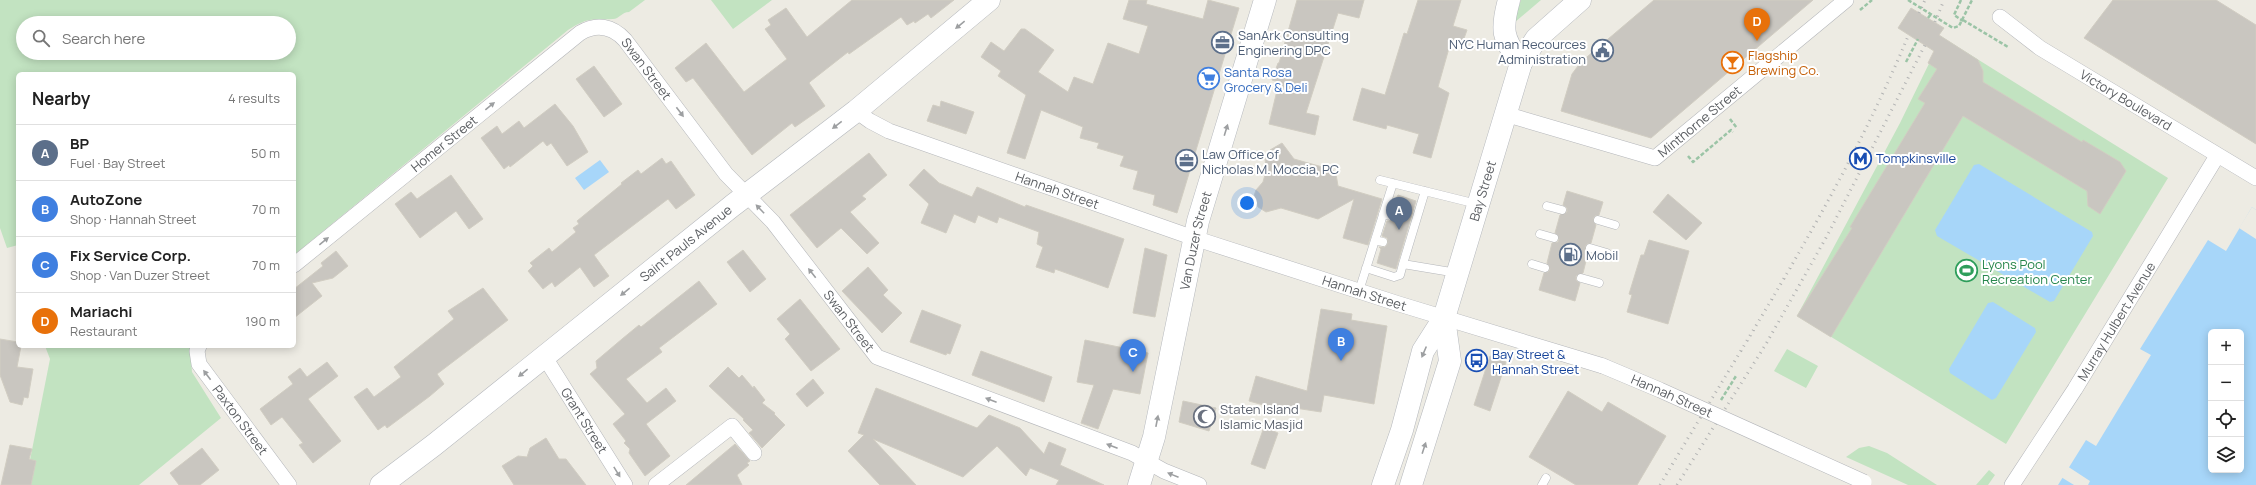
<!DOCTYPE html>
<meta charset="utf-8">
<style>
:root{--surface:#fff;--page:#f6f6f6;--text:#222;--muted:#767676;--line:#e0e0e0;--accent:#de4439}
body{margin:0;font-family:Manrope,sans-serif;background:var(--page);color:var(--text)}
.controls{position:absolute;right:12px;bottom:12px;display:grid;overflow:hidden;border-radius:6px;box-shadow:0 2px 10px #0003}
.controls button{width:36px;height:36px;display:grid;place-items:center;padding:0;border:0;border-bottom:1px solid var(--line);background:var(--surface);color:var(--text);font:20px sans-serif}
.you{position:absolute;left:1247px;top:203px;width:14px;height:14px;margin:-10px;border:3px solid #fff;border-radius:50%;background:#1a73e8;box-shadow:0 0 0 6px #1a73e833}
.badge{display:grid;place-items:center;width:26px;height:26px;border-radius:50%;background:var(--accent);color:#fff;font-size:13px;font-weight:700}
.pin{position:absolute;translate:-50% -33px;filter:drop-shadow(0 1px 2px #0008)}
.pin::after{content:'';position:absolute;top:21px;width:14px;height:12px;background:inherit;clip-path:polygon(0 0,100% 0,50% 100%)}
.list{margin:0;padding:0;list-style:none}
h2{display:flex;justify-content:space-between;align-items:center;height:52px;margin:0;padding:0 16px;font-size:17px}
h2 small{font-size:13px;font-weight:400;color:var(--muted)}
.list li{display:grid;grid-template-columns:26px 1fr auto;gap:12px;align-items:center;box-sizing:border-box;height:56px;padding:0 16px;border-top:1px solid var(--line)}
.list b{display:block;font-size:15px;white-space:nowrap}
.list p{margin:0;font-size:13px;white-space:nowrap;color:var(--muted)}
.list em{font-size:13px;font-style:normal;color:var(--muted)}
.icon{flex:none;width:22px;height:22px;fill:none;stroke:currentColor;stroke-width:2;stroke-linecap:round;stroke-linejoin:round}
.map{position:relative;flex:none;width:2256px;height:485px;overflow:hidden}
.search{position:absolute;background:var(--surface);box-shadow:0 2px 10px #0003;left:16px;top:16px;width:280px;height:44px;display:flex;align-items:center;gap:10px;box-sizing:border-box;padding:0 14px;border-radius:22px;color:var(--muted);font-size:15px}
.panel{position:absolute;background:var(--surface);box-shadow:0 2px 10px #0003;left:16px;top:72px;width:280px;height:276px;border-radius:6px}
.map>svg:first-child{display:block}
.green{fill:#c2e3c1;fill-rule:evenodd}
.water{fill:#a7d6f9;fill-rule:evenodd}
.pier{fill:#edebe3}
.building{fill:#c9c6c0;stroke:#d1cdc2}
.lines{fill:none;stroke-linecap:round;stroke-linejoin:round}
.lane-casing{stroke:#b4b6ba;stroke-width:9}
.street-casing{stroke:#b4b6ba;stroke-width:16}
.secondary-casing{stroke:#b5b8bd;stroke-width:23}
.path{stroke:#9bc4a6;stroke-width:2.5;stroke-dasharray:4 2;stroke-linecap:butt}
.lane{stroke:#fff;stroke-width:8}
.street{stroke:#fff;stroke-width:15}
.secondary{stroke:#fff;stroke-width:22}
.rail{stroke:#b2b3b3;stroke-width:3;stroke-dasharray:1 5;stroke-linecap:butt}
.street-bridge-casing{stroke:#b4b6ba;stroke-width:16;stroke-linecap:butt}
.path-bridge{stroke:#9bc4a6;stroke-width:2.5;stroke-dasharray:4 2;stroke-linecap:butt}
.street-bridge{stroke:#fff;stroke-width:15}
.oneway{fill:#9d9fa1}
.labels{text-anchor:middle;stroke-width:4;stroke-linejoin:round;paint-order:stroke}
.service-label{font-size:13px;fill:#4e5e75;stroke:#fff;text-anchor:start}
.food-label{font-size:13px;fill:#c56008;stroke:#fff;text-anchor:start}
.street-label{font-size:13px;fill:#5c5f63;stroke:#fff}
.shop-label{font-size:13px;fill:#366cbe;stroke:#fff;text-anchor:start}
.transit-label{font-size:13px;fill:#164399;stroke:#fff;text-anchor:start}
.leisure-label{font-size:13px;fill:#27864d;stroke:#fff;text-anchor:start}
.worship-label{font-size:13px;fill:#5b616d;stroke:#fff;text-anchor:start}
</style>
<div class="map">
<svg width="2256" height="485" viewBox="0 0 2256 485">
<rect width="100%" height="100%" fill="#edebe3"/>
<path class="green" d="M0 0H645L629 12C622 12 619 19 613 19 589 20 589 17 568 30L294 255V74H18V245L7 248 0 228ZM23 23H289V53H23Z
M711 0H772L733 29Z
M1521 0H1541L1515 22 1514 20Z
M1942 37 2168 178 2006 444 1797 316 1900 123Z
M45 346H190L192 372 221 418 139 485H31L36 461 30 460 50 359Z
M1787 349 1818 366 1806 388 1774 371Z
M1869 446 1887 453 1937 485H1908L1846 457 1859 448Z
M1989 470 1995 475 1988 485H1976Z"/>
<path class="water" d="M600 160 609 172 584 190 575 178Z
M1979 164 2092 232 2093 236 2054 301 2050 302 1937 236 1935 230 1974 165Z
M2252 207 2256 210V485H2058L2086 440 2096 446 2151 355 2140 349 2208 240 2226 251ZM2211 332H2241V470H2211Z
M1993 302 2035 328 2036 332 1996 398 1992 400 1950 373 1949 369 1988 303Z"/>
<path class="pier" d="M2252 207 2256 210V239L2239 228Z
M2067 466 2090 481 2088 485H2074L2061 477Z"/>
<path class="building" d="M852 0H954L931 18 928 14 915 23 914 21 907 25 901 17 849 54 848 52 811 81 809 83 825 106 795 127 792 123 752 155 693 78 686 82 675 68 706 43 744 92 787 59 765 29 771 25 768 20 786 8 807 37Z
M1129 0H1147L1146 4 1203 19 1208 0 1239 8 1177 213 1153 205 1155 195 1133 189 1138 171 1120 166 1124 156 1097 148 1099 143 1080 138 1083 127 1041 110 1025 159 1007 153 1026 95 998 76 1001 71 981 57 991 42 1004 51 1021 29H1025L1054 50 1038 72 1068 92 1074 77 1093 84 1108 43 1139 54 1148 26 1123 19Z
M1297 0H1364L1359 18 1338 13 1306 113 1319 116 1315 135 1269 124 1279 82 1272 80 1278 63H1279Z
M1418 0H1461L1453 26 1467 30 1462 44 1451 41 1438 87 1449 93 1431 158 1413 153 1419 134 1387 125 1386 129 1353 120 1362 88 1385 95 1404 33 1407 34Z
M1654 0H1813L1651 138 1561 111 1572 74 1581 62Z
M2113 0H2216L2256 25V144L2084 38Z
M1911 8 1944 28 1939 35 1978 60 1983 71V82L2082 142 2083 140 2120 162 2126 171 2100 214 2088 206 2087 191 1963 116 1831 337 1797 316 1852 228 1850 227 1925 103 1918 99 1937 69 1928 63 1934 51 1898 28Z
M594 66 622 104 604 117 576 79Z
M941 101 974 112 966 134 927 121 933 105 940 107Z
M555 104 573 126 588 152 567 166 551 143 547 146 543 141 510 167 509 165 504 169 481 138 497 126 502 134 519 121 524 128Z
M1282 143 1294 159 1333 170 1336 174 1338 186 1382 199 1368 245 1343 238 1354 199 1318 219 1281 208 1266 212 1258 207 1254 196 1256 190 1263 182 1266 171 1265 157 1270 150Z
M869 153 887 175 862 196 866 199 850 212 879 243 867 254 841 228 817 248 790 215Z
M662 158 666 164 671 161 695 195 676 209 668 199 594 255 609 276 594 287 580 267 555 287 552 282 543 289 528 271 533 266 530 263 549 248 552 252 576 232 573 228 579 224 577 221 622 184 621 183 638 170 641 174Z
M924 169 939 183 972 197 977 187 1025 207 1026 205 1124 239 1108 288 1055 269 1054 273 1036 267 1043 247 1037 244 1039 232 999 217 997 223 978 215 975 223 954 214 946 233 921 223 929 204 909 185Z
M451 175 483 219 469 229 456 211 420 238 395 204 411 192 417 199Z
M1567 191 1603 202 1599 215 1595 216 1593 219 1596 225 1591 243 1587 244 1585 247 1588 253 1583 273 1576 276V280L1580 283 1575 301 1539 290 1544 273 1548 272 1550 269 1547 263 1552 243 1558 242 1559 239 1555 233 1560 215 1567 212V208L1563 205Z
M1668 194 1702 223 1686 240 1653 212Z
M1398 195 1416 201 1396 269 1377 263 1381 249 1379 247H1385L1388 243 1387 238 1382 236 1387 221H1393L1396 218 1395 212 1390 210Z
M1649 240 1689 251 1668 324 1627 312 1632 295 1629 294 1641 255H1644Z
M1145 248 1167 255 1155 317 1133 313Z
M743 250 766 279 750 292 727 262Z
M336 251 348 266 333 278 312 283 322 296 294 318V289L323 266 321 263Z
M868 267 888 290 883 295 902 313 882 333 842 291Z
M699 281 717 304 659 348 662 352 626 379 647 403 666 388 676 401 646 424 670 456 645 476 629 453 630 449 624 443 626 441 613 424 625 414 590 374 597 368 596 361 622 339 639 325 641 327Z
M483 288 508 320 437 374 444 384 430 396 387 428 385 425 378 430 354 397 367 388 374 397 401 377 394 367 454 319 448 311Z
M800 299 840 349 811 371 785 339 790 334 777 319Z
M1321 309 1352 314 1351 320 1387 326 1374 404 1324 395 1321 412 1282 406 1281 410 1249 401 1256 376 1307 391Z
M922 310 961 325 950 354 947 353 946 355 910 342Z
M0 339 18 342V346H21L17 367 33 369 28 398 24 397 22 405 10 402 0 375Z
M1085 340 1148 353 1140 394 1113 389 1098 429 1081 423 1094 385 1077 382Z
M981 351 1052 377 1044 402 972 375Z
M1490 356 1506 362 1490 411 1474 405Z
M327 362 338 376 308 399 341 441 313 463 299 445 303 443 282 417 271 425 260 409 293 384 288 377 300 368 307 377Z
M728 367 739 378 742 375 753 388 754 386 765 400 762 403 775 413 774 414 785 425 762 448 749 433 753 430 743 420 744 419 709 386Z
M813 379 824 393 807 407 796 394Z
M876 388 977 428 989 415 1020 428 1044 454 1049 442 1066 449 1060 465 1104 485H1056L1059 480 1030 468 1026 476 997 446 963 477 873 439 916 485H880L848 451 864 435 858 433Z
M1568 391 1602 412 1608 402 1666 436 1637 485H1576L1529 457Z
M1183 401 1216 408 1209 431 1179 422Z
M1264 427 1278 433 1265 469 1251 464Z
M546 438 559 459H566L586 485H514L502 466 518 456 527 457 530 448Z
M735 444 750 461 747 463 749 465 737 475 742 485H686Z
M10 445 32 449 29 459 36 461 31 485H1Z
M202 448 219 470 200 485H179L170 473Z"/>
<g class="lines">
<defs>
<path id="lane" d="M1380 180 1477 204
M1547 206 1562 210
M1383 214 1391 216
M1598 220 1615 225
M1540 234 1554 238
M1375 240 1383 242
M1590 248 1607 253
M1403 264 1425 191
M1532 264 1545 268
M1366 268 1394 277 1400 275 1403 264 1457 273
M1581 278 1599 283
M1359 291 1393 183
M1542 485 1546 478"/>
<g id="street">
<path id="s1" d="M2000 17 2040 48 2256 178"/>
<path id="s2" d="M856 111 870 121 889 131 1194 238 1399 304 1603 366"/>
<path id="s3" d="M1505 114 1655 158 1846 0"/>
<path id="s4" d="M294 265 580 33C597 23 612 26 625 40L726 174 773 222 877 357 1132 453 1164 471 1199 485"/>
<path id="s5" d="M199 346 197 351 199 364 289 485"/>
<path id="s6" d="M544 356 625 485"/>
<path d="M656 485 732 426 754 453"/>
<path id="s7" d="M2012 485 2075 389 2217 156"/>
</g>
<g id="secondary">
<path d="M1509 0C1501 29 1502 39 1521 63"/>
<path id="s8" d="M381 485 434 445 732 206 856 111 989 0"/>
<path id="s9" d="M1139 485 1154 437 1198 221 1265 0"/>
<path id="s10" d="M1383 485 1402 430 1423 351 1444 318 1521 63 1536 39 1580 0"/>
<path d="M1411 485 1450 361 1444 318"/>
</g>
</defs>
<use href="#lane" class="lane-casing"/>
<use href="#street" class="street-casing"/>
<use href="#secondary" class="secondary-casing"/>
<path class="path" d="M1961 0 1954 15 1963 21
M1860 10 1872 0
M1928 18 1931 14
M1963 20 2008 47
M1906 62 1918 39
M1730 119 1737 128
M1688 156 1693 162 1731 130 1733 132
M1721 400 1736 376"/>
<use href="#lane" class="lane"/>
<use href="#street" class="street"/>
<use href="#secondary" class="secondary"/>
<path class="rail" d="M1919 13 1925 0
M1935 22 1944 0
M1660 485C1747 338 1843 193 1909 34
M1677 485 1766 344 1827 236 1925 45"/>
<defs>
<g id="street-bridge">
<path id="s11" d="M1603 366 1660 390 1864 482"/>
</g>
</defs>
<use href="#street-bridge" class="street-bridge-casing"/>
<path class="path-bridge" d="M1908 0 1953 28 1959 26 1972 0"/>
<use href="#street-bridge" class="street-bridge"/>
</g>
<defs><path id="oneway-solid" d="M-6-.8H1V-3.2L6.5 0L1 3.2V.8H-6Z"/></defs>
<g class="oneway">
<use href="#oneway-solid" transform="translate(960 25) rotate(141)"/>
<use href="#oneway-solid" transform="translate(490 106) rotate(-39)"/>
<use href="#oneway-solid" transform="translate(680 112) rotate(53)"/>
<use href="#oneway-solid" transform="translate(837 125) rotate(142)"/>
<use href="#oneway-solid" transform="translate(1226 130) rotate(-73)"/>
<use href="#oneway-solid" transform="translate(760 209) rotate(-134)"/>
<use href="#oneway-solid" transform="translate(324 241) rotate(-39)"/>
<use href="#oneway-solid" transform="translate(812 273) rotate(-128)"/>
<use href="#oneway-solid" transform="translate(625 292) rotate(141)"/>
<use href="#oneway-solid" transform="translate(1424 352) rotate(113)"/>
<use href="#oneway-solid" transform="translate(523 373) rotate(141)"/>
<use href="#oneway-solid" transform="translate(207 375) rotate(-127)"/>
<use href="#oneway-solid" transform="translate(991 400) rotate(-159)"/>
<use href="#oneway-solid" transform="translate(1157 421) rotate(-79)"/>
<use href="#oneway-solid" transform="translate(1112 446) rotate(-159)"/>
<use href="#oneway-solid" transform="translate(1424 448) rotate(-72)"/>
<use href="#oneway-solid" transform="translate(617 472) rotate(58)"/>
<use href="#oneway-solid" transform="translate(1173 475) rotate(-158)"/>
</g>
<defs>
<symbol id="office-ring" viewBox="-11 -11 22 22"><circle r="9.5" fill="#fff" stroke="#5c6f8a" stroke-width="1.5"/><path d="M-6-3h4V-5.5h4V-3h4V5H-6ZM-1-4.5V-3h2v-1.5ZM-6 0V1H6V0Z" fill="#5c6f8a"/></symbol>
<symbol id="civic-ring" viewBox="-11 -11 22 22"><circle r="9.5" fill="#fff" stroke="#5c6f8a" stroke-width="1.5"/><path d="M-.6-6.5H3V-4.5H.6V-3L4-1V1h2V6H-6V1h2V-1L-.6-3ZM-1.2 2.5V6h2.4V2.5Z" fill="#5c6f8a"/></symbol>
<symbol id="bar-ring" viewBox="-11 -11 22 22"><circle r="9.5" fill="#fff" stroke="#e8710a" stroke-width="1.5"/><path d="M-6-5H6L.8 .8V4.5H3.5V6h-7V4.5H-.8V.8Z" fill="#e8710a"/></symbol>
<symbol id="supermarket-ring" viewBox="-11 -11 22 22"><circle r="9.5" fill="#fff" stroke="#3f7fe0" stroke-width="1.5"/><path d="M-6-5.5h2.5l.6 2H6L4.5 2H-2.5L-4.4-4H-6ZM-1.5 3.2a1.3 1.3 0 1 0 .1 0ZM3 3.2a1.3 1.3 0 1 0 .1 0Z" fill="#3f7fe0"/></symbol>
<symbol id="metro-ring" viewBox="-11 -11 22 22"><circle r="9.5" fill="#fff" stroke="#1a4fb4" stroke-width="1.5"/><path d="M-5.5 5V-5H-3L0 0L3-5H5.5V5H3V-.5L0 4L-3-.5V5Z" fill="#1a4fb4"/></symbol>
<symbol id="fuel-ring" viewBox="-11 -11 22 22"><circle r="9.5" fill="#fff" stroke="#5c6f8a" stroke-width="1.5"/><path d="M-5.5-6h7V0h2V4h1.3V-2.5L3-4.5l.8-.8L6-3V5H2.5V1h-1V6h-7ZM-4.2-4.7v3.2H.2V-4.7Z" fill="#5c6f8a"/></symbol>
<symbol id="stadium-ring" viewBox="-11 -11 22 22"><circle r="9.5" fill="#fff" stroke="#2e9e5b" stroke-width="1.5"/><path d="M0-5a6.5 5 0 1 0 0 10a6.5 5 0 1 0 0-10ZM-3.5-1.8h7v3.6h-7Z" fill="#2e9e5b"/></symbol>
<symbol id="bus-ring" viewBox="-11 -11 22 22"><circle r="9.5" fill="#fff" stroke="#1a4fb4" stroke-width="1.5"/><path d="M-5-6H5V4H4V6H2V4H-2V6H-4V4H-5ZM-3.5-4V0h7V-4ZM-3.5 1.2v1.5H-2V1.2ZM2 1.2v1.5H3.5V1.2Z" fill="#1a4fb4"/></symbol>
<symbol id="mosque-ring" viewBox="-11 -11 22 22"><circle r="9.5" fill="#fff" stroke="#6b7280" stroke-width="1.5"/><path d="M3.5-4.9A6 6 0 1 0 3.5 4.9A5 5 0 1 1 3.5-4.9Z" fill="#6b7280"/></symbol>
</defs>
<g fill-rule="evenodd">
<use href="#office-ring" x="1210" y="30" width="25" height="25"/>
<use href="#civic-ring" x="1590" y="38" width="25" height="25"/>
<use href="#bar-ring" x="1720" y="50" width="25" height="25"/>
<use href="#supermarket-ring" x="1196" y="66" width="25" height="25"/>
<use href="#metro-ring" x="1848" y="146" width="25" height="25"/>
<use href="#office-ring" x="1174" y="148" width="25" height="25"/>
<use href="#fuel-ring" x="1558" y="242" width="25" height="25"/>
<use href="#stadium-ring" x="1954" y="258" width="25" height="25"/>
<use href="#bus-ring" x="1464" y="348" width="25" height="25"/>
<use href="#mosque-ring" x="1192" y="404" width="25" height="25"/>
</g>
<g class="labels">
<g class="service-label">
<text x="1238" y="40">SanArk Consulting<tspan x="1238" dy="15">Enginering DPC</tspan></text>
<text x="1586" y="49" text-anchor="end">NYC Human Recources<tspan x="1586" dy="15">Administration</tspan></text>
<text x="1202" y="159">Law Office of<tspan x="1202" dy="15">Nicholas M. Moccia, PC</tspan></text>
<text x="1586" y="260">Mobil</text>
</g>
<g class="food-label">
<text x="1748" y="60">Flagship<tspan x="1748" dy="15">Brewing Co.</tspan></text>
</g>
<g class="street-label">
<text dy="5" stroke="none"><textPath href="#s4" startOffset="454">Swan Street</textPath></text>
<text dy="5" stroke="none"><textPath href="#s1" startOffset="151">Victory Boulevard</textPath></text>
<text dy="5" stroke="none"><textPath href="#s3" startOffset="214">Minthorne Street</textPath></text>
<text dy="5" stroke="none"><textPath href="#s4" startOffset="193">Homer Street</textPath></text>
<text dy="5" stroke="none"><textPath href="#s2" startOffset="217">Hannah Street</textPath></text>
<text dy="5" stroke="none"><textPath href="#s10" startOffset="312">Bay Street</textPath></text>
<text dy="5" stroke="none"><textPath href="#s9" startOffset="251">Van Duzer Street</textPath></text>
<text dy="5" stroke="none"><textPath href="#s8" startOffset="389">Saint Pauls Avenue</textPath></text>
<text dy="5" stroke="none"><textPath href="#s2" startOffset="541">Hannah Street</textPath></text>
<text dy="5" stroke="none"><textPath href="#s4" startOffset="778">Swan Street</textPath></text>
<text dy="5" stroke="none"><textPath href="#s7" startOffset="194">Murray Hulbert Avenue</textPath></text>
<text dy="5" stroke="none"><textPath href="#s11" startOffset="75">Hannah Street</textPath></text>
<text dy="5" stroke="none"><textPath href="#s5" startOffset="88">Paxton Street</textPath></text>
<text dy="5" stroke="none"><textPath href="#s6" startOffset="76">Grant Street</textPath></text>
</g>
<g class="shop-label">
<text x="1224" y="77">Santa Rosa<tspan x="1224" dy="15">Grocery &amp; Deli</tspan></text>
</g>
<g class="transit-label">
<text x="1876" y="163">Tompkinsville</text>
<text x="1492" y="359">Bay Street &amp;<tspan x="1492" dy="15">Hannah Street</tspan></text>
</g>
<g class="leisure-label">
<text x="1982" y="269">Lyons Pool<tspan x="1982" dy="15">Recreation Center</tspan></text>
</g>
<g class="worship-label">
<text x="1220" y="414">Staten Island<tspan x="1220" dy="15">Islamic Masjid</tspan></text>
</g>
</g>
</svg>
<div class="controls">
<button>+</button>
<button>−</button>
<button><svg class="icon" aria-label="locate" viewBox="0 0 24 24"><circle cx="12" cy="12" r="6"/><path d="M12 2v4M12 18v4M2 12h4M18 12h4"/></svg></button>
<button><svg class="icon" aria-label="layers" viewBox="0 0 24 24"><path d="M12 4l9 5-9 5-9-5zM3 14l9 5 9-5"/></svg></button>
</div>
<div class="you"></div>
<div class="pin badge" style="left:1399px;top:230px;background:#5c6f8a">A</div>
<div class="pin badge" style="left:1341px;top:361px;background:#3f7fe0">B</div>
<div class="pin badge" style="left:1133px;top:372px;background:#3f7fe0">C</div>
<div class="pin badge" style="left:1757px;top:41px;background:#e8710a">D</div>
<div class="search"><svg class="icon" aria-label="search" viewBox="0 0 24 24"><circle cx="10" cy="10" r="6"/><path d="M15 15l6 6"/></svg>Search here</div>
<section class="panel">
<h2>Nearby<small>4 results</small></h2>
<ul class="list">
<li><span class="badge" style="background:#5c6f8a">A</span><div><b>BP</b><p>Fuel · Bay Street</p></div><em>50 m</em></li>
<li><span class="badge" style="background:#3f7fe0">B</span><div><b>AutoZone</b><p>Shop · Hannah Street</p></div><em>70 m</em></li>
<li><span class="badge" style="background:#3f7fe0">C</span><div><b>Fix Service Corp.</b><p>Shop · Van Duzer Street</p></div><em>70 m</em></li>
<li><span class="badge" style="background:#e8710a">D</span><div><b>Mariachi</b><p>Restaurant</p></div><em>190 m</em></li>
</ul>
</section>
</div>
